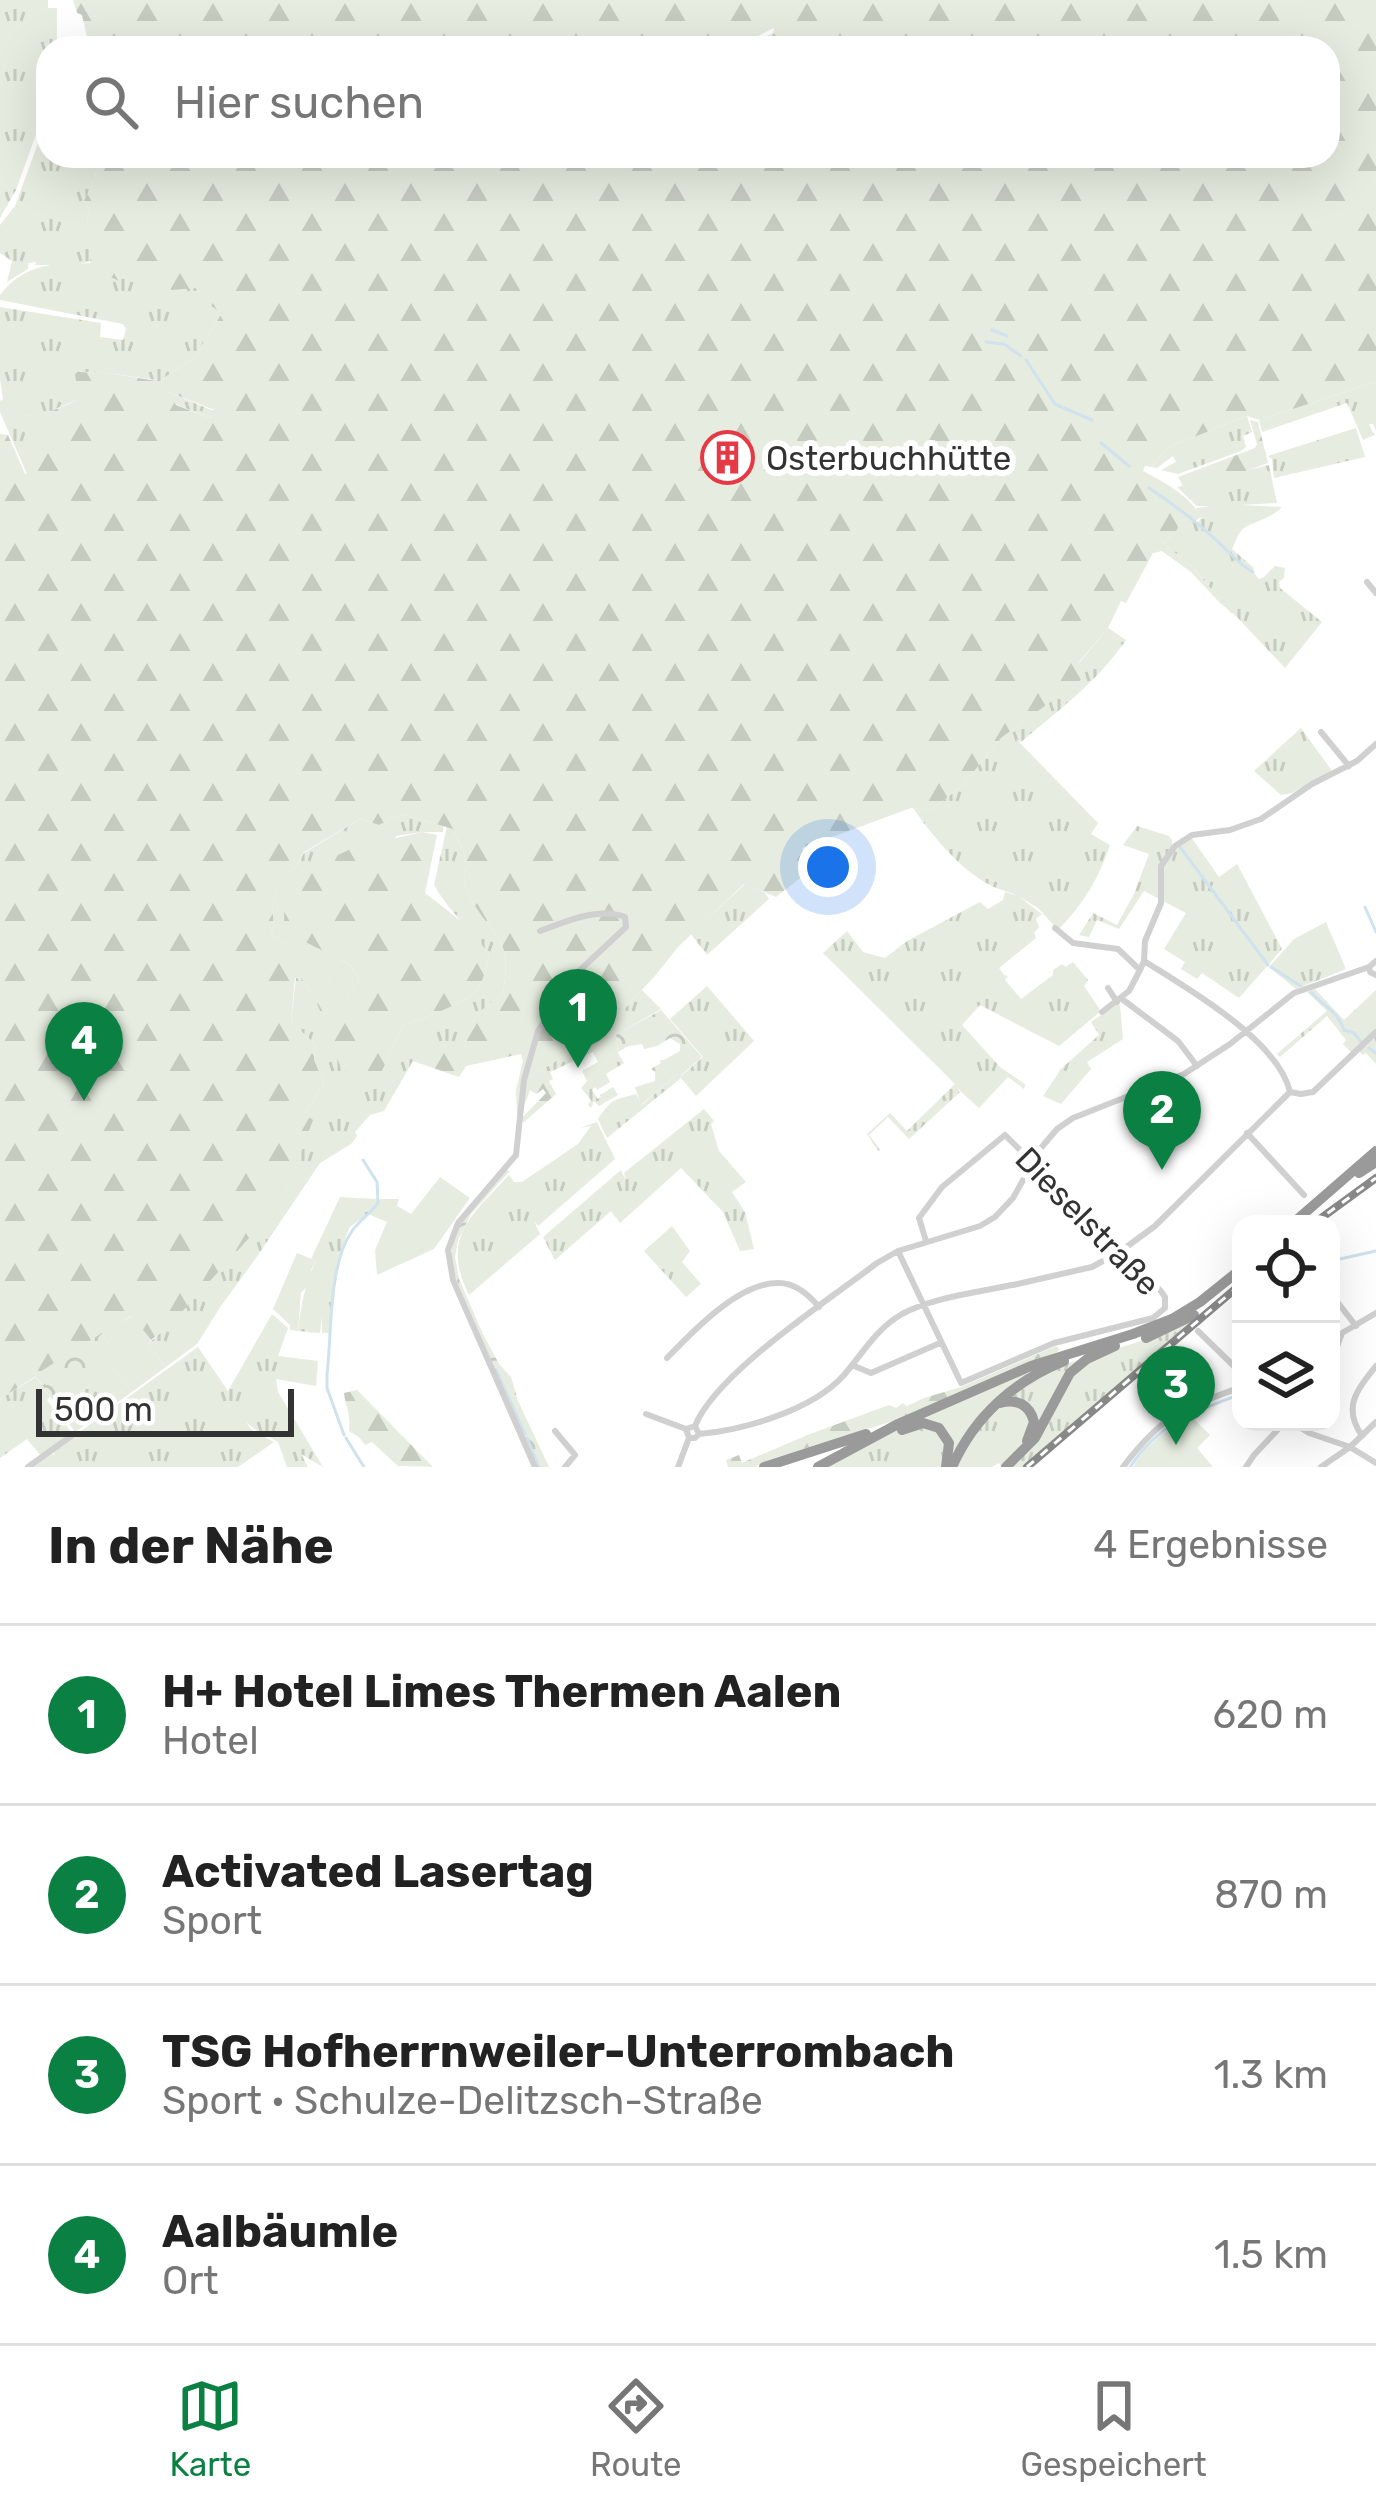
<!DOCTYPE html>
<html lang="de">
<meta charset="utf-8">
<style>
:root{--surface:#fff;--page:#f2f2f2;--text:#222;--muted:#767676;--line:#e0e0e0;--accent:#0b8043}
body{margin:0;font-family:Rubik,sans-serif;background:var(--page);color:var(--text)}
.controls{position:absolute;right:36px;bottom:36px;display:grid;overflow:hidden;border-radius:24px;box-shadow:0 12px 48px #0002}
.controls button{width:108px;height:108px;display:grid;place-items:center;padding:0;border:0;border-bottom:3px solid var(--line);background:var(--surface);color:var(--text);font:60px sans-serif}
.scale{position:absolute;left:36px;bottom:30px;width:258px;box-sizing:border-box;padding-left:12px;border:6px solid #333;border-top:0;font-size:33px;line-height:42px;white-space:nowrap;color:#333;-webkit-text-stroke:9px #fff;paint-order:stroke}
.you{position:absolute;left:828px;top:867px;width:42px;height:42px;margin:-30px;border:9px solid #fff;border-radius:50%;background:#1a73e8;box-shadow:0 0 0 18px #1a73e833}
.badge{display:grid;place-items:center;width:78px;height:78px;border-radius:50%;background:var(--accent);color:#fff;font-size:39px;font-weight:700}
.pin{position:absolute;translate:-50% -99px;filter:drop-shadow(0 3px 6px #0008)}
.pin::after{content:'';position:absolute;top:63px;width:42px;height:36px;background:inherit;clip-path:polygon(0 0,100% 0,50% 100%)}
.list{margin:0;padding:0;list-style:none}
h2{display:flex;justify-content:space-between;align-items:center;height:156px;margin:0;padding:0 48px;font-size:51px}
h2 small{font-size:39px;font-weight:400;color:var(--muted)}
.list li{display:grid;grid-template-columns:78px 1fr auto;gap:36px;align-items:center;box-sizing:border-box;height:180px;padding:0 48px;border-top:3px solid var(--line)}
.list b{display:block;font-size:45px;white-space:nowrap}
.list p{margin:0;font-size:39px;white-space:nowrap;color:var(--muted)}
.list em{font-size:39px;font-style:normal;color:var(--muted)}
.icon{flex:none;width:66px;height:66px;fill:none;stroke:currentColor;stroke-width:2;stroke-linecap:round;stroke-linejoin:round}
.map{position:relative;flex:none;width:1376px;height:1467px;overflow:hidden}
.search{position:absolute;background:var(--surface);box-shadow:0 12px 48px #0002;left:36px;right:36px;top:36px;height:132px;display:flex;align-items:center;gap:30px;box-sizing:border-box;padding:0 42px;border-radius:36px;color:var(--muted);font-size:45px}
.sheet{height:876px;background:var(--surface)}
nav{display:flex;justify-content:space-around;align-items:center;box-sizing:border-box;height:168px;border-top:3px solid var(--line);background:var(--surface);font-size:33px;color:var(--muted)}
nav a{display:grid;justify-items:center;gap:6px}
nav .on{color:var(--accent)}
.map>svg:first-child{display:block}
.grass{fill:url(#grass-tufts)}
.forest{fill:url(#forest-firs)}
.park{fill:url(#park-crowns)}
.garden{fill:#e6ecdf}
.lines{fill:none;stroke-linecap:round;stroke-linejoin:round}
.stream{stroke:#cfe2ee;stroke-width:3}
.minor{stroke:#d0d0d0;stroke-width:6}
.highway{stroke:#9a9a9a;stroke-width:10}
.rail-casing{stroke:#888;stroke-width:8}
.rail{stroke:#fff;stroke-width:3;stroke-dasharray:9;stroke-linecap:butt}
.labels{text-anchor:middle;stroke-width:12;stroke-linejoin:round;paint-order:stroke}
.poi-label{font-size:33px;fill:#333;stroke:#fff;text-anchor:start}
.street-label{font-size:33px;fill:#333;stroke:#fff}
</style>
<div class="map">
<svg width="1376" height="1467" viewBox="0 0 1376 1467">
<defs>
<pattern id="grass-tufts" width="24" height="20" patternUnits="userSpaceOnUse" patternTransform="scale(3)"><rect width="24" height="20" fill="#e6ecdf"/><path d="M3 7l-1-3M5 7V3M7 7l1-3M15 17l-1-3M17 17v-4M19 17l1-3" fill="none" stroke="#c6cbc0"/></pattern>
<pattern id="forest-firs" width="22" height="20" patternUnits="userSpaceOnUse" patternTransform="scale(3)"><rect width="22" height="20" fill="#e6ecdf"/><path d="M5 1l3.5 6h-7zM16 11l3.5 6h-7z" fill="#c6cbc0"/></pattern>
<pattern id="park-crowns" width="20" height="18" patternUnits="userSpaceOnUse" patternTransform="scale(3)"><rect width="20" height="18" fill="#e6ecdf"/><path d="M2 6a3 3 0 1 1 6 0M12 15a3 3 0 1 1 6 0" fill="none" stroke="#c6cbc0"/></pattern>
</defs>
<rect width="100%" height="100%" fill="#fff"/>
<path class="grass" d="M0 0H48V8H57V48H48L47 104 16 190 0 218Z
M48 116V156H98L95 178 84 201 90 208 87 219 92 261 79 264 91 263 92 268 130 263 168 272 196 288 205 301 222 313 194 358 161 380 159 388 211 410H219L210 418 168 401 154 400 150 395 156 380 108 373 79 372V399L41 415 25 416 30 473 27 474 0 412V401L3 399 0 379V307L101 323 100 337 123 340 126 329 123 324 0 300V295C13 277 31 268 51 265H35L36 262 28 263V269L7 282 12 261 0 253V225L15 206Z
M1376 382V431L1373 424H1369L1374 435 1363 440 1347 403 1262 432 1259 420Z
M1247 416 1252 432 1243 436 1246 447 1241 451 1178 474 1161 470 1176 462 1173 456 1157 468 1151 467 1169 447Z
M1356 428 1365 457 1274 478 1272 459 1268 456Z
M1269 465 1277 503 1239 505 1282 507C1267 522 1250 521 1241 531 1237 536 1235 543 1232 549L1254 568 1253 572 1259 579 1264 577 1275 566 1285 568 1284 578 1279 582 1280 588 1322 622 1285 668 1237 617 1219 602 1220 599 1191 566 1163 543 1176 532 1181 520 1190 518 1197 524 1201 518 1196 508 1211 506H1197L1177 487Z
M1108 628 1126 640C1098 681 1059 710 1021 742L1016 739 1098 823 1091 834 1110 845C1099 878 1083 905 1058 930L1038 908 1018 896 1042 914 1036 919 1039 927 1034 933 1036 938 999 968 1004 975 1008 976 1005 980 1021 999 1053 975V970L1062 964 1066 967 1073 962 1088 980 1084 986 1101 1011 1059 1046 980 1005 962 1025 1000 1067 1025 1084 1024 1089 1008 1077 979 1108 957 1088 960 1092 909 1139 888 1117 869 1135 880 1149 878 1151 867 1134 890 1113 907 1131 955 1084 823 953 847 931 863 952 885 958 907 941 980 902 988 909 1003 900 1005 892 1017 896C1009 891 999 890 990 885 959 869 933 836 913 808L931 810 962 786 1001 738 1085 676 1079 663Z
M1301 728 1332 771 1292 793 1281 795 1254 771Z
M402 814 443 826V832H422L396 836 333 954 351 966 359 980 347 997 342 1070 382 1071 403 1025C420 1020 463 1004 475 992 484 983 486 966 489 955 471 930 449 911 434 885L447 826 453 829C457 839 466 853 466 864 466 876 461 879 467 891 489 939 514 929 503 993 483 1009 469 1018 465 1044L413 1061 384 1111 370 1115 355 1132 357 1136 351 1144 320 1163 256 1258 221 1306 197 1344 166 1367 148 1344 170 1324 248 1238 288 1188 305 1114 324 1083 314 1060 316 1045 291 1022 296 978 301 977 310 992 337 974 270 934 274 927 272 906 280 876 295 868 304 853 360 819 379 825Z
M1137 826 1169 836 1172 840V848L1161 862 1191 837 1219 877 1237 864 1282 949 1239 998 1202 973 1197 979 1181 969 1185 962 1164 949 1186 913 1144 891 1119 929 1097 920 1089 937 1079 935 1093 913 1117 925 1134 894 1149 854 1123 845Z
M745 884 765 893 769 899 707 955 691 934Z
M1326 922 1346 969 1296 989 1269 967 1294 939Z
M707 986 754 1041 696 1096 681 1078 607 1138 598 1119C612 1098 614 1100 636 1094L642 1105 677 1074 681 1076 703 1057 670 1019Z
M1315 989 1344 1020 1376 990V1029L1364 1041 1376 1036V1064L1366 1053 1362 1055 1358 1049 1352 1053 1343 1044 1346 1040 1327 1016 1280 1057 1277 1054 1327 1011 1307 992Z
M642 990 661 1009 616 1035 618 1053 624 1063 606 1074 610 1082 597 1090 595 1087 592 1090 598 1099 601 1097 600 1095 613 1087 618 1095 599 1106 594 1101 591 1108 588 1105 591 1100 581 1088 587 1081 582 1071 598 1062 593 1052 550 1072 553 1079 549 1081 545 1075 530 1084 532 1076 605 1030Z
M1117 1004 1120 1005 1123 1039 1087 1062 1091 1069 1061 1104 1043 1096 1061 1069 1099 1035 1091 1022Z
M704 1109 714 1121 711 1124 719 1151 746 1182 732 1192 745 1212 754 1249 740 1251 723 1212 681 1168 620 1223 611 1211 555 1260 543 1237 621 1170 626 1181 624 1173Z
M597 1122 615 1159 538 1226 534 1221 540 1234 469 1295C440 1237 472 1215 509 1175L514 1182H522L578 1144 591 1126 580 1128Z
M340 1197 375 1199 368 1214 350 1227 346 1236 335 1282 330 1333H322V1316L320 1333 298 1331C301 1305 305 1284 316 1261L311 1259Z
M672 1226 690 1251 682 1262 701 1284 686 1297 644 1251Z
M272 1314 288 1328 278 1356 318 1361 316 1386 276 1379 278 1392 323 1467 301 1454 308 1467H287L278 1442 254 1429 246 1422 252 1430 274 1442 238 1467H31L50 1453 54 1455 53 1451 198 1347 228 1391Z
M1195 1318 1024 1467H1001L999 1463 992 1467H812L843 1448 842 1444 877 1433 1024 1372 1030 1379C1083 1352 1143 1348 1195 1318Z
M113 1369 132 1392 75 1432 58 1408Z
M36 1377 50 1397 47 1400 72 1433 41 1456 27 1439 0 1458V1399Z"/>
<path class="forest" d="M73 0H1376V382L1259 420 1247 416 1169 447 1151 467 1145 466 1143 471C1164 482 1189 495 1201 517L1194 522 1190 518 1181 520 1176 532 1163 543 1191 566 1220 599 1219 602 1191 572 1162 551 1153 553 1126 603 1121 601 1108 628 1079 662 1086 676 1001 738 962 786 931 810 911 808 802 848 808 872 776 897 744 884 679 946 654 977 605 1030 532 1076 531 1083 545 1074 556 1094 523 1123 522 1118 546 1093 543 1089 536 1094 530 1090 520 1117 517 1116 516 1090 523 1061 521 1054 466 1066 459 1077 413 1061 436 1044H465C469 1018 483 1008 503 993 514 929 489 939 467 891 461 879 466 876 466 864 466 853 457 839 453 829L402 814 379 825 360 819 304 852 295 868 280 877 272 906 274 927 270 934 338 974 331 988 317 994 310 992 301 977 295 978 291 1022 316 1045 314 1060 324 1083 305 1114 313 1120 288 1188 249 1238 170 1325 151 1340 131 1316 0 1399V434L8 435 25 474 29 473 25 434 17 405 21 402 26 416C43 415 63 407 79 399L75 374 79 372 108 373 157 381 150 395 154 399H172L176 405 210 418 217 411 158 388 161 380 194 358 222 313 205 302 196 288 171 290 167 272 130 264 119 281 91 268 87 219 90 208 84 201 95 178 98 156H1328V48H742L773 33 774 28 733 48H102L100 42 87 37 82 15 77 13Z
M1250 420 1258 422 1268 463 1246 471 1183 486 1178 477 1255 448 1257 444Z
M422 832 437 835 425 893 470 928 489 955C486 966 484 983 475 992 463 1004 420 1020 403 1025L382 1071H342L317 1003 347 997 359 980 351 966 344 961 297 938 284 924 285 890 329 859 353 848Z
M1056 1346 1060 1349 1057 1352 906 1417 768 1460 755 1467H728L726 1460 739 1455 742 1463 810 1434 889 1405 896 1408 903 1403 907 1406 924 1398 961 1387Z
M357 1390 433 1467 398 1466 372 1442 365 1445 359 1437 349 1431C351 1412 346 1410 344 1393Z"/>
<path class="park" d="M661 1010 702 1057 680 1076 677 1074 641 1105 635 1087 655 1081V1072L651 1069 661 1063 660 1060H664L680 1051V1044L670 1038 657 1046 644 1049 642 1044 629 1046 618 1052 616 1035Z
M506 1170 510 1171 471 1214 458 1240 455 1257 459 1279 483 1334 499 1364 511 1377 518 1401 549 1467H537L451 1267C448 1225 480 1199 506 1170Z
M102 1333 122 1363 58 1408 35 1375Z"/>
<path class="garden" d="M440 1177 470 1198 434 1249 377 1275 375 1250 387 1222 368 1214 375 1199H399L397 1206 411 1214Z
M297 1253 316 1261 311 1270 316 1275 313 1284H309L301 1293 298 1331 290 1330V1325L273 1309Z
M132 1316 151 1340 148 1344 166 1367 132 1392 113 1369 121 1362 102 1333Z
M1191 1416 1210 1435 1197 1448 1213 1467H1133C1145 1446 1169 1427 1191 1416Z"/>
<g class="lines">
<path class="stream" d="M992 330 1007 336
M986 342 1004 344 1021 356
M1026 360 1055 404 1061 407
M1064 408 1092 420
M1101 443 1129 466
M1149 488C1173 504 1196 521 1217 541 1230 552 1238 564 1253 572
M1180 847 1268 965
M1365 907 1376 932
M1271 967 1301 986
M1311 992C1323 1006 1338 1011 1344 1030L1354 1033 1362 1043
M1369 1048 1376 1053
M1331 1265 1340 1259 1376 1251
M496 1370 525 1434
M344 1435 327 1388V1375C332 1334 328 1265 352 1231 359 1221 371 1213 378 1203L377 1182 363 1160
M346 1438 364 1467
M527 1438 539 1467
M1130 1467C1160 1422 1194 1412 1241 1394"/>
<path class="minor" d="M1367 582 1376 593
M1321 732 1349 766
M1055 928 1073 943 1118 949 1140 970
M1144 961C1187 988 1278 1040 1290 1092
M1376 961 1369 967 1370 972 1376 975
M1108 988 1117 1002
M1122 999 1178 1041 1197 1066
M1102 1012 1129 991 1140 970 1144 961 1145 941 1161 903V866L1175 846 1192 835 1230 830 1261 819 1312 784 1357 761 1376 744
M1290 1092 1301 1094 1313 1092 1376 1032
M1247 1133 1304 1195
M898 1251 961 1383 1054 1343 1153 1318 1165 1308V1297L1160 1290 1005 1135 942 1187 919 1218 926 1241
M1013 1285 1092 1267 1121 1251 1155 1226 1290 1092
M1331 1301 1335 1299 1356 1326
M1198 1331 1241 1373
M667 1358C693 1331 739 1282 779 1283 796 1283 809 1295 819 1307
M1331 1363 1342 1333 1376 1313
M852 1365 871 1373 940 1343
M646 1414 686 1429
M1291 1422 1309 1433 1350 1447 1376 1463
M695 1426C716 1373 829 1300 877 1263L898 1251 980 1226 995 1217 1013 1198 1041 1148 1057 1129 1073 1118 1184 1074 1230 1044 1294 993 1369 967
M555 1431 575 1455 565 1467
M699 1434C744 1430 813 1410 844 1375 863 1353 876 1329 902 1314 934 1297 976 1293 1011 1285
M1362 1436C1342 1407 1357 1390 1376 1366
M28 1467 74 1434
M535 1467 453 1280 448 1250 458 1223 516 1155 524 1080 538 1031 578 972 626 927 625 917C597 907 567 921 540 931
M678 1467 689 1438 686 1429 695 1426 699 1434 695 1438H689
M1123 1467C1162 1415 1182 1409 1241 1387
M1246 1467 1254 1455 1285 1422
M1321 1467 1350 1447 1376 1422"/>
<path class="highway" d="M1359 1173 1376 1162
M1292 1224 1376 1151
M1146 1338 1194 1315
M1000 1403C1017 1398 1030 1405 1034 1422L1027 1441
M902 1430 923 1423 939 1428 949 1443 946 1467
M764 1467 866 1434
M818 1467 898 1424 1031 1366 1133 1334 1172 1319 1200 1302 1241 1269
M952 1467C974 1417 1014 1381 1064 1361
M1006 1467 1035 1438 1070 1373 1087 1359 1115 1346"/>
<defs>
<path id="rail" d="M1313 1224 1376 1178
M1027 1467 1241 1284"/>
</defs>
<use href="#rail" class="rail-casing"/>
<use href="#rail" class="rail"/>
</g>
<defs>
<symbol id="building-ring" viewBox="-11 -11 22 22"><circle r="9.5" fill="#fff" stroke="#e63946" stroke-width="1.5"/><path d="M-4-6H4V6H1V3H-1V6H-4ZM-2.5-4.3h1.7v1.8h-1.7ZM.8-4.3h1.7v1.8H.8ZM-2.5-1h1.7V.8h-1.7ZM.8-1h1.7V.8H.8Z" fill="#e63946"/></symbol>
</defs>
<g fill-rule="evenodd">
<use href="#building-ring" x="698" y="428" width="59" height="59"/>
</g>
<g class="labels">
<g class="poi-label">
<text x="766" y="470">Osterbuchhütte</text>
</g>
<g class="street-label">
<text transform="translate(1088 1221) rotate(46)" y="12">Dieselstraße</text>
</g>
</g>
</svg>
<div class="controls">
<button><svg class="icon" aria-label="locate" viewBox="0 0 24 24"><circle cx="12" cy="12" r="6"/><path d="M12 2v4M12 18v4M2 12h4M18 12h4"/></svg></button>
<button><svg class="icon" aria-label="layers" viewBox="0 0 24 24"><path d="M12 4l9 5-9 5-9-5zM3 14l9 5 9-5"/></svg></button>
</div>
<div class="scale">500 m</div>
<div class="you"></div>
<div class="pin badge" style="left:578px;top:1068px">1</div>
<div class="pin badge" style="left:1162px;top:1170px">2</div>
<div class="pin badge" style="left:1176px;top:1445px">3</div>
<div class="pin badge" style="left:84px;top:1101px">4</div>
<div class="search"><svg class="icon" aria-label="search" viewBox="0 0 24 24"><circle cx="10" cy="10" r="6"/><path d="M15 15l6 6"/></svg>Hier suchen</div>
</div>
<section class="sheet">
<h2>In der Nähe<small>4 Ergebnisse</small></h2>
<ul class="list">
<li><span class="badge">1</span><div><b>H+ Hotel Limes Thermen Aalen</b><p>Hotel</p></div><em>620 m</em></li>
<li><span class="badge">2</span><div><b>Activated Lasertag</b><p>Sport</p></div><em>870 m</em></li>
<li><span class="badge">3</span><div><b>TSG Hofherrnweiler-Unterrombach</b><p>Sport · Schulze-Delitzsch-Straße</p></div><em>1.3 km</em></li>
<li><span class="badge">4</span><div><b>Aalbäumle</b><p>Ort</p></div><em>1.5 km</em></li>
</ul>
</section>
<nav>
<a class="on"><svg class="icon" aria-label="map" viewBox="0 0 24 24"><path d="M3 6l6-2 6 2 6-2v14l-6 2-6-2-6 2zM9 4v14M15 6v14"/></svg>Karte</a>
<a><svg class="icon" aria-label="directions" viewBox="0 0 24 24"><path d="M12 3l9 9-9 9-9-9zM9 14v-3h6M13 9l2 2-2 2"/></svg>Route</a>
<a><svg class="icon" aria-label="saved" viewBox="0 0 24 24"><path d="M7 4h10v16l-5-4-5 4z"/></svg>Gespeichert</a>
</nav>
